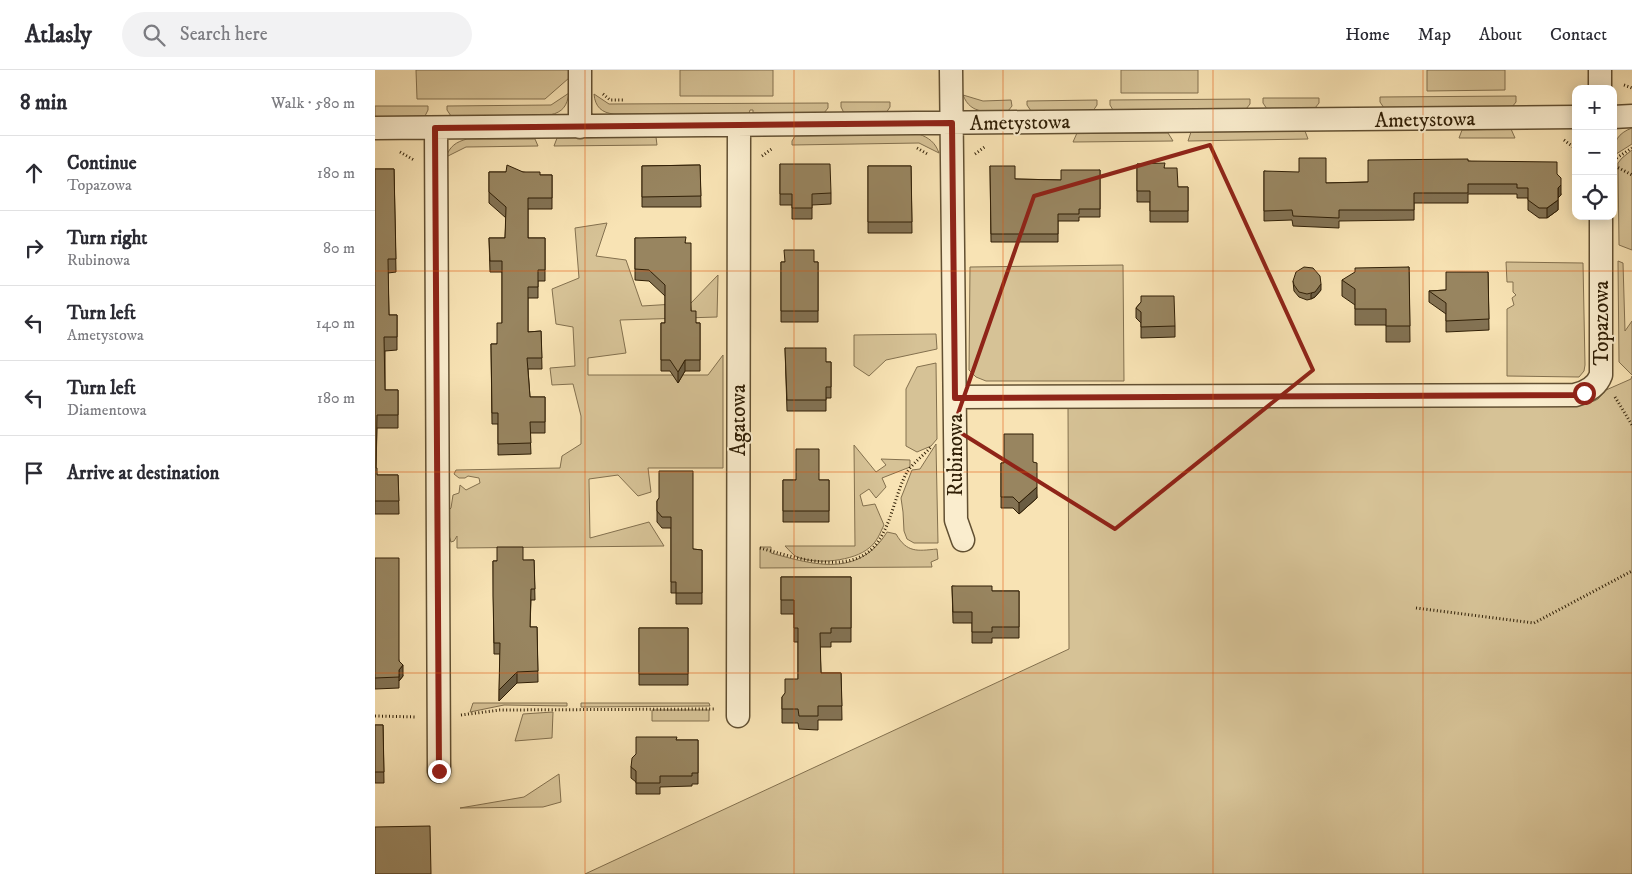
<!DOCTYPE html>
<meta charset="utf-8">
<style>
:root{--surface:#fff;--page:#f2f2f3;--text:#2b2b33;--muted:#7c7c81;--line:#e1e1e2}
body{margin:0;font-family:"IM FELL DW Pica",serif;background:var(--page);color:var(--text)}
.controls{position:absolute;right:15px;top:15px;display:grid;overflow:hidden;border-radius:10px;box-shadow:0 2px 12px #0003}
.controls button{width:45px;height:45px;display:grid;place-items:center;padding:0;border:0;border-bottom:1px solid var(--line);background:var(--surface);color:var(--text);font:25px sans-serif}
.stop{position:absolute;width:15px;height:15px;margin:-11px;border:4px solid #8f2418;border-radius:50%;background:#fff}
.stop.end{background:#8f2418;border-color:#fff;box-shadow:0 1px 5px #0008}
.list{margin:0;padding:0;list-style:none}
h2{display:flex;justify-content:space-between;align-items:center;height:65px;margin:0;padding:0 20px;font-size:21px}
h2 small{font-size:16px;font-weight:400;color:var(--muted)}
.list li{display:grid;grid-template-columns:32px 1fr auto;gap:15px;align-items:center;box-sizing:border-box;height:75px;padding:0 20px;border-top:1px solid var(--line)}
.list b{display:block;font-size:19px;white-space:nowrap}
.list p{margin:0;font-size:16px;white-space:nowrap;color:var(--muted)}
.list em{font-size:16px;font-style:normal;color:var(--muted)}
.icon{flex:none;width:28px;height:28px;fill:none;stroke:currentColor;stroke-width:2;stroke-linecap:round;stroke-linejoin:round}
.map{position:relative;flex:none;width:1257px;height:804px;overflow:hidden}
header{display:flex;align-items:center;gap:30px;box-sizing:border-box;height:70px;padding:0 25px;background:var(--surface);border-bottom:1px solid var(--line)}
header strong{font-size:24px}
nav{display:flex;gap:28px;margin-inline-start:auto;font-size:18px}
.search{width:350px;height:45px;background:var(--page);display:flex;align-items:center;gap:12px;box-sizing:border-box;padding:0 18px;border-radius:28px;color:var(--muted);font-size:19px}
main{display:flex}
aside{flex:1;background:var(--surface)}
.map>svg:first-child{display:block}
.green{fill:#d6c296;stroke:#83704e}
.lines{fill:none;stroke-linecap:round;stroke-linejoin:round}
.minor-casing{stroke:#625032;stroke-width:25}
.path{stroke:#301f06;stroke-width:3;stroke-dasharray:1 2.5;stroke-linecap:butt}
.minor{stroke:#faedce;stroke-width:22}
.wall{fill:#837253;stroke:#301f06}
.shaded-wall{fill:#6a5d43;stroke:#301f06}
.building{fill:#988560;stroke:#301f06}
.route{stroke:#8f2418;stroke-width:6}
.marked{fill:none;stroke:#8f2418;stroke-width:4;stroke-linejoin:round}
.grid{fill:none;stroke:#df560c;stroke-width:1;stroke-opacity:0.55}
.labels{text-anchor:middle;stroke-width:4;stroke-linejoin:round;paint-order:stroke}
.street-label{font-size:21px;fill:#301f06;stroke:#faedce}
</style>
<header>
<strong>Atlasly</strong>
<div class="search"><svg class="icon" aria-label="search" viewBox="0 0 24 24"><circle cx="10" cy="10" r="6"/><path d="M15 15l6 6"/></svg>Search here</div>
<nav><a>Home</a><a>Map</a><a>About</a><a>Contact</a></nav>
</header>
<main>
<aside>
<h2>8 min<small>Walk · 580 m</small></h2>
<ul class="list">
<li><svg class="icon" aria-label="ahead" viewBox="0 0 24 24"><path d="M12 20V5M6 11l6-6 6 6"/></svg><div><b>Continue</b><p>Topazowa</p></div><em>180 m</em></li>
<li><svg class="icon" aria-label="right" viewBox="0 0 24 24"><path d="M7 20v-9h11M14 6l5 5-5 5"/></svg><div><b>Turn right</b><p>Rubinowa</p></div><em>80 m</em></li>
<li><svg class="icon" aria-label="left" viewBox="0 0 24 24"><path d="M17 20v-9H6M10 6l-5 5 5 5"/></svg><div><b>Turn left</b><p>Ametystowa</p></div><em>140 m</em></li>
<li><svg class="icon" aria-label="left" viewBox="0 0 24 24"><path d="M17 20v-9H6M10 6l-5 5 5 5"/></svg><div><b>Turn left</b><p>Diamentowa</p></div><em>180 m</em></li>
<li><svg class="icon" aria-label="arrive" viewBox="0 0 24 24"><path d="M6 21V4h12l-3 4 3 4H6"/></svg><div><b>Arrive at destination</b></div></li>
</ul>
</aside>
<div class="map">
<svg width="1257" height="804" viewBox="0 0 1257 804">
<rect width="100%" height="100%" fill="#f8e3b4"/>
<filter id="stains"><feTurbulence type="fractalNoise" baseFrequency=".004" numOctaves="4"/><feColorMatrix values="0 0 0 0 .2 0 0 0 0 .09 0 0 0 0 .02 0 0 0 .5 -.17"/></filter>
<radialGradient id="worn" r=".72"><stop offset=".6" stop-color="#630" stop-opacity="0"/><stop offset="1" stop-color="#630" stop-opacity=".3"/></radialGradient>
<path class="green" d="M41 0H194V8L170 29H42Z
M305 0H398V26H305Z
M746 0H823V23H746Z
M1052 0H1130V20L1052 21Z
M194 23C192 36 188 42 175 45L76 46 72 40V36L176 35Z
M219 24 234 34 453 33V38L449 43H378V40H375L374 44H239C227 43 220 37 219 24Z
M588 25 608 31 636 30 637 36 633 41C614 41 596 46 588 25Z
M1141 26V32L1137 37 1009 38 1005 32V27Z
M888 28H944V33L940 38 892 39 888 33Z
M875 29V34L871 39 738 40 735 35V30Z
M722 30V35L718 41H656L652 35V31Z
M466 32H515V37L511 43H469L466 37Z
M0 36H53V40L50 46 0 47Z
M1257 58V74L1238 86C1238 72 1243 63 1257 58Z
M1136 59 1140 68H1084L1087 60Z
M930 61 933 69 813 71 816 62Z
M702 63H793L798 71 698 72Z
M544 64C554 68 560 72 564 83L544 73 417 75V71L420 66Z
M281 67 282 75 179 76 182 68Z
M92 69H160L163 76 91 77 71 87C75 76 81 72 92 69Z
M1257 80V180L1244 175 1243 93 1247 88Z
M232 153 221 186 251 190 267 236 316 233 343 205 342 247 245 250 251 283 213 288V305H333L348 285V398H273L276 422 263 426 243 405 214 409 215 468 274 452 289 476 82 478V466L79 471 76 472 68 446 76 438 78 425 84 423 85 415 91 420 105 413 104 408 93 406 90 408H84L79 404 81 400 185 398 187 386 206 374V346L198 314 177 315 175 298 200 296 198 257 181 254 177 219 204 208 200 158Z
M1243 191 1248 193 1250 261 1257 251V305L1244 292Z
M1131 192 1208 193 1210 295 1209 301 1204 307 1132 306V239L1139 235 1137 228 1141 225 1138 222V212H1132Z
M748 195 749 311H611L601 307 594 300 595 197Z
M561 264 562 279 511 290 494 306 479 296V265Z
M561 293 562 369 556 376 542 382 531 376V319L542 297Z
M1257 306V804H210L694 579 693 337 1207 333 1219 331 1223 329 1231 320 1256 309Z
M561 374 563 473H539L532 469 529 461 528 442 526 428 537 400 545 399Z
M479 375 501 402 511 395 506 389 535 390V397L507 408 511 417 501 428 494 419 485 425 488 436 500 434 509 455C505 463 502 472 494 478 479 491 441 495 422 487 418 485 414 480 410 476H480Z
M512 462 521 464C532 483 542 481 562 479L563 489 556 492 557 497 385 498V477H396V483C439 495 484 508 512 462Z
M98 633H192V636L129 635 95 642Z
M206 633H334L335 636 206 637Z
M277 640H334V651H277Z
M178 642 177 668 140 671 148 644Z
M184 704 186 732 168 737 85 738 149 727Z"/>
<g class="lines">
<defs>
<path id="minor" d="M576 0 581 450 588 470
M1225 0V19
M1238 47 1257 46
M205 57V0
M0 58 1201 47
M61 58 64 701
M580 327 1200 325C1212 322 1222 316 1226 305V146
M363 646 364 55"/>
</defs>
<use href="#minor" class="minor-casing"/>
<path class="path" d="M1249 15 1257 18
M228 24 235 30H249
M1189 70 1201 79
M542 78 554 85
M25 82 39 90
M600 84 611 76
M387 86 398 78
M1239 94 1240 89 1257 78
M1240 94V128
M1240 96 1257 105
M1240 327 1257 355
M385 478C419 487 480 509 504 470 517 451 521 422 532 402 538 393 549 385 556 377
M1041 538 1159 553 1257 501
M86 645 125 640 339 639
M0 646 42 647"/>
<use href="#minor" class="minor"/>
</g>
<path class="wall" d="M1093 91 1182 104 1186 125 1183 128V140L1172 148H1164L1153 140V128H1142V124H1093V133H1039V150L964 151V158L918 156 917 150 889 151V101L951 113 993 112Z
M405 94 456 123V134L437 135V149H417V135H405Z
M762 94 790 98 803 117H813V152H775V132H762Z
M325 95 326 137H267V96Z
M493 96H536L537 163H493Z
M615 96 640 109 686 110 725 100V147H704V151H683V172H616Z
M0 99H19L21 202 13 203 14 245H22V280L10 281V320H23V358H2L1 398 2 405H23L24 444H0Z
M114 102H148L165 105H177V139H153V168H170V211H163V228H153V262L166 261 167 299H153L155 327H170V363H155L156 384 123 385V354H117L116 274H122L127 253V202H115L114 168H130L131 148 114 133Z
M260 168 311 173 316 241 321 253H325V301H310L303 313 295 301H286V253H290V226L274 211 260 210Z
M406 192H443V252H406Z
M1034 197 1035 272H1011V255H980V235L967 226V210Z
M1113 202 1114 260 1071 262V244L1054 232V221L1071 220Z
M918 211 946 220 940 227 936 229 932 230 924 227 919 221Z
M766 232 800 256V267L766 268V253L761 248V238Z
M410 278 451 292H456V328H451V341H412Z
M658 392 662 428 644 444 638 438H626V393Z
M408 410H454V452H408Z
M284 428 318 479 327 480V534H301V523H296V458H287L282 452V431Z
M0 488 24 591 28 606 24 611V618L0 619Z
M159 490 160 530H156L155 557H162L163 612 142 613 124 631 125 584H119L118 491Z
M406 507H476V572H456V577H445L446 603H466L467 650H443V660L424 659 423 653H407V627L423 609V572H419V544H406Z
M577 516 617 521H644V568H617V573H597V553H578Z
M264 558H313V615H264Z
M0 655H8L9 713H0Z
M302 670H323V714H317V716L285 717V724H261V712L256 708V697L261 684Z"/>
<path class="shaded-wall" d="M1186 115V125L1183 128V118Z
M1183 130V140L1172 148V138Z
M946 214V220L940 227 936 229V224Z
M310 290V301L303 313V302Z
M662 417V428L644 444V433Z
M28 595V606L24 611V600Z
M142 602V613L124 631V620Z"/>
<path class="building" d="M924 88H951V113L993 112V90L1093 89V91L1182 92V104L1186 108V115L1183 118V130L1172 138H1164L1153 130V118H1142V114H1093V123H1039V140H964V148L918 146 917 140 889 141V101L924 102Z
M790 93 789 98H802L803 117H813V141H775V121H762V94Z
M405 94H455L456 123 437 124V138H417V124H405Z
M132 95 148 102H165V105H177V128H153V168H170V200H163V217H153V262L166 261 167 288H152L155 327H170V352H155L156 373 123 374V343H117L116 274H122V253H127V191H115L114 168H130L131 137 114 122V102H131Z
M325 95 326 126 267 127V96Z
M493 96H536L537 152H493Z
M615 96H640V109L686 110V100H725V139H704V144H683V164H616Z
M0 99H19L21 189H13L14 245H22V267H9L10 320H23V345H2L1 398H2V405H23L24 431H0Z
M311 167 310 173H316V241H321V253H325V290H310L303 302 295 290H286V253H290V215L274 200 260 199V168Z
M409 180H439V192H443V241H406V192H410Z
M929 197 938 198 945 206 946 214 940 222 932 224 924 222 919 215 918 211 921 202Z
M1034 197 1035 256H1011V239H980V219L967 210 980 202V198Z
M1071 202H1113L1114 249 1071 251V233L1054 221 1071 220Z
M766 226H799L800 256 766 257V242L761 238 766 232Z
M410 278H451V292H456V317H451V330H412Z
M629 364H658V392L662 393V417L644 433 638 427H626V393H629Z
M421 379H444V410H454V441H408V410H421Z
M284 401H318V479L327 480V523H301V512H296V447H287L282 441V431L284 428Z
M122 477H148V490H159L160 519H156L155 557H162L163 601 142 602 124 620 125 573H119L118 526V491H122Z
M0 488H24V591L28 595 24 600V607L0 608Z
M406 507H476V558H456V563H445L446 603H466L467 636H443V646H424L423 639H407V627L410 623V609H423V558H419V530H406Z
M577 516H617V521H644V557H617V562H597V542H578Z
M264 558H313V604H264Z
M0 655H8L9 702H0Z
M261 667H302L301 670H323V703H317V706H285V713H261V701L256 697 257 688 261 684Z
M55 756 56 804H0V757Z"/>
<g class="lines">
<path class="route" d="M64 701 60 58 577 53 580 328 1200 325 1209 323"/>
</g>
<path class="marked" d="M835 75 938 300 740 459 578 358 659 126Z"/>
<path class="grid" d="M210 0V804M419 0V804M628 0V804M838 0V804M1048 0V804M0 201H1257M0 402H1257M0 603H1257"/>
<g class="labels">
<g class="street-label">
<text transform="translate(1050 49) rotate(-1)" y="7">Ametystowa</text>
<text transform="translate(645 52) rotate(-1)" y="7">Ametystowa</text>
<text transform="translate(1226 253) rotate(-90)" y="7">Topazowa</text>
<text transform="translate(363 350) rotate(-90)" y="7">Agatowa</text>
<text transform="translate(580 385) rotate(-90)" y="7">Rubinowa</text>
</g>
</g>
<rect width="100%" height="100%" filter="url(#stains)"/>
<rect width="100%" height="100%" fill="url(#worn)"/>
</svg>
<div class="controls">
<button>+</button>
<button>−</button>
<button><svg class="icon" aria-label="locate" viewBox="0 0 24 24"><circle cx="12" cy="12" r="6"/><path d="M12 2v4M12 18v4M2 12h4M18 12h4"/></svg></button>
</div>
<div class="stop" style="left:1209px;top:323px"></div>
<div class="stop end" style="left:64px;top:701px"></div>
</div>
</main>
